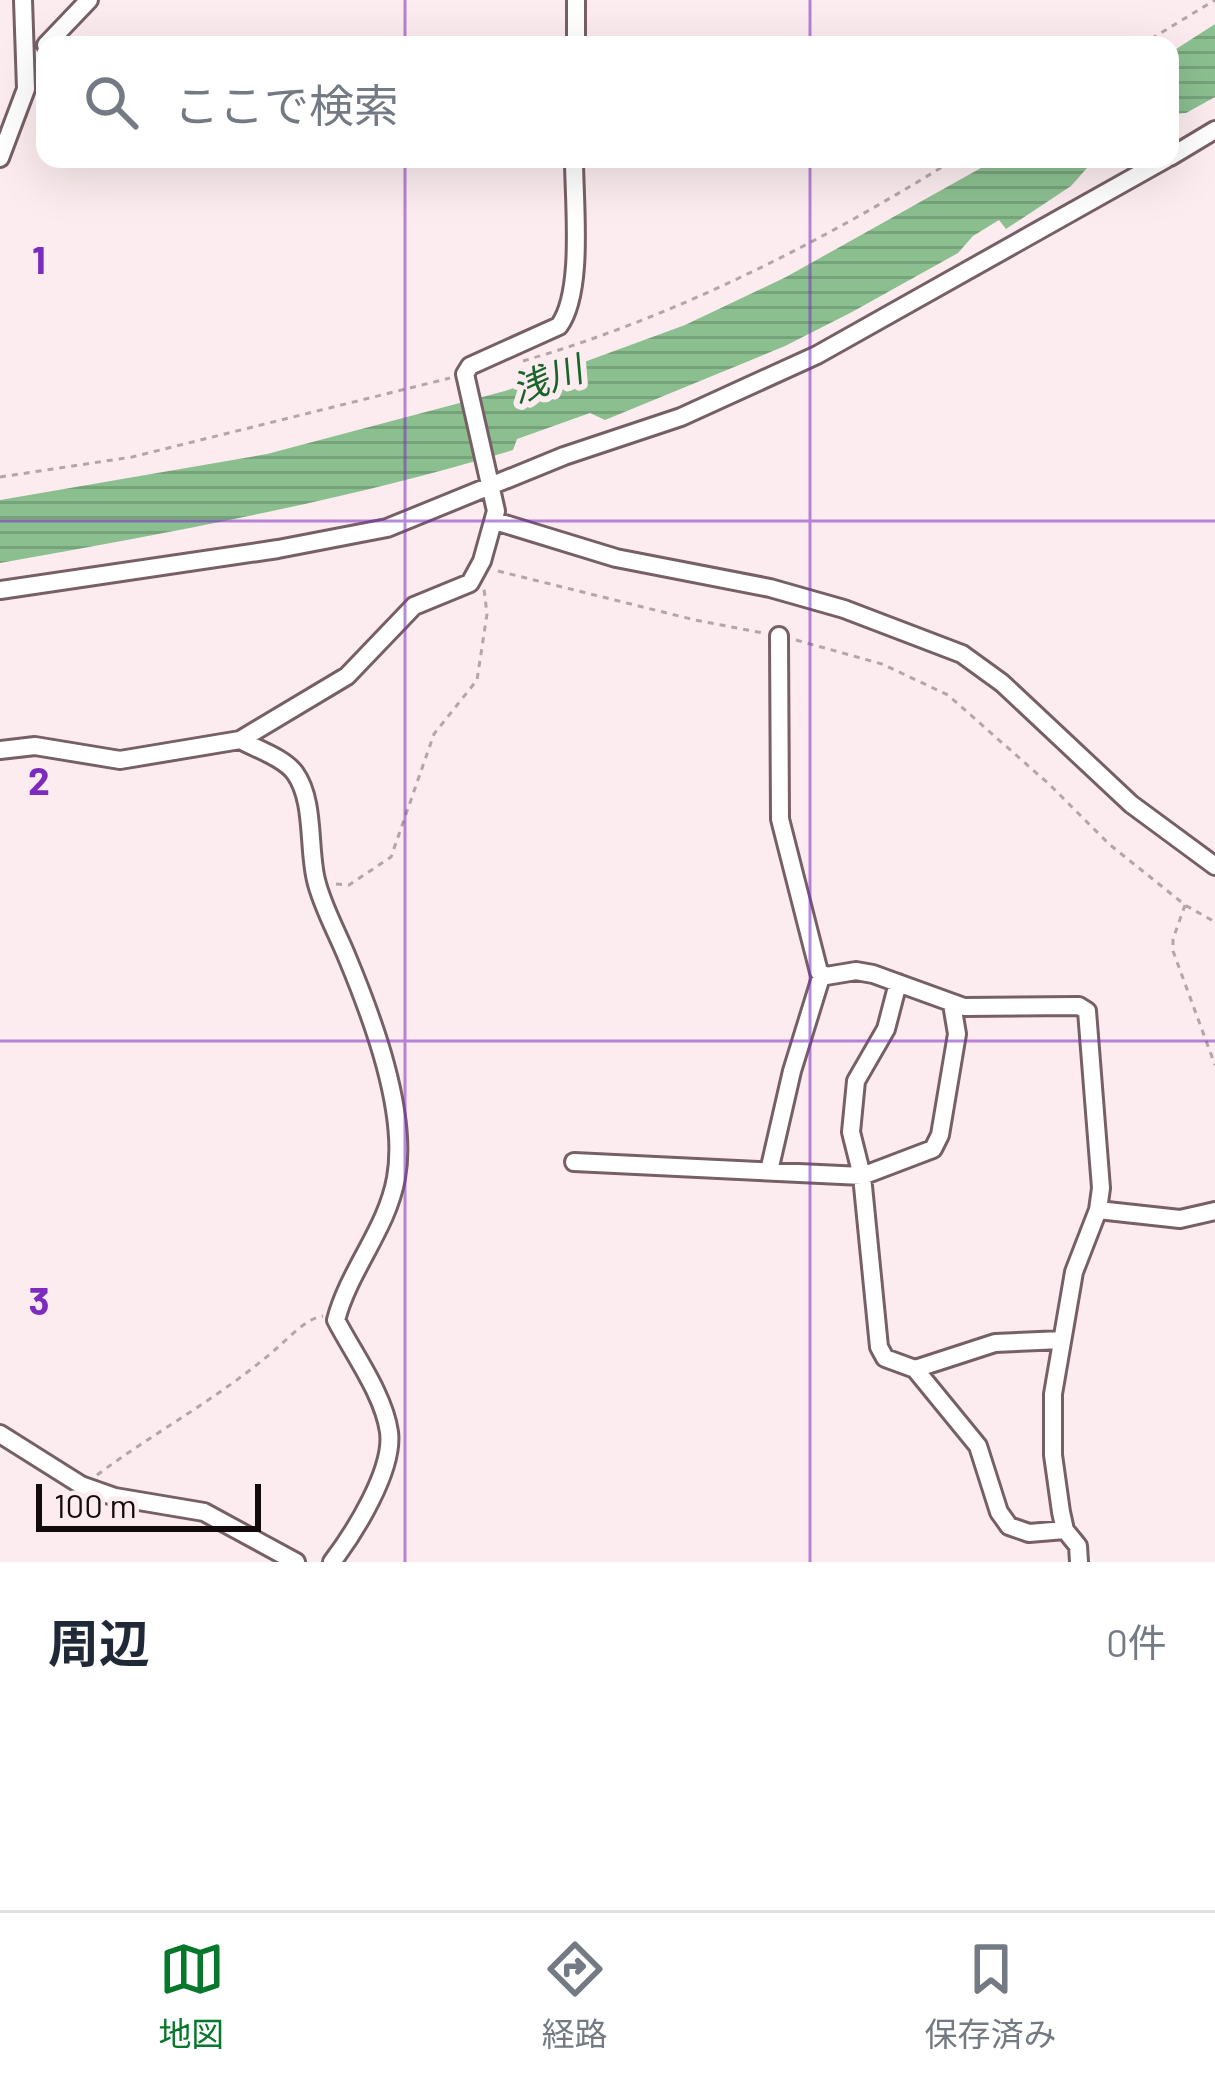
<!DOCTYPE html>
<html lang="ja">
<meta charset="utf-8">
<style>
:root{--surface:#fff;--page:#f6f6f7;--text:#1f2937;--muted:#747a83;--line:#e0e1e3;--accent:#07772b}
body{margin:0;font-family:Barlow,"Noto Sans JP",sans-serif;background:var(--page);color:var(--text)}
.scale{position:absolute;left:36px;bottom:30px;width:225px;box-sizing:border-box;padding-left:12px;border:6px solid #120a0c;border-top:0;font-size:33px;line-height:42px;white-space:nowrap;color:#120a0c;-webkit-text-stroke:9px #fcecef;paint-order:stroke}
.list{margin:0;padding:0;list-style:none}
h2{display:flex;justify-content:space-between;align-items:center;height:156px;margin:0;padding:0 48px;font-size:51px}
h2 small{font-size:39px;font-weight:400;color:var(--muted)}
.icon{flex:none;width:66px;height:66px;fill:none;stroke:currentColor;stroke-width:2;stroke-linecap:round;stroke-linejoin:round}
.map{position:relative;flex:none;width:1215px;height:1562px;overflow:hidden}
.search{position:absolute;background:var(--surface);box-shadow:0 12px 48px #0002;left:36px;right:36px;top:36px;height:132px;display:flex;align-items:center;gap:30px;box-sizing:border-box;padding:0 42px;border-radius:24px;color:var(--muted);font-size:45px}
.sheet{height:348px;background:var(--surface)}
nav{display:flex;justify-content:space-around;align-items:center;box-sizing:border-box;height:168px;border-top:3px solid var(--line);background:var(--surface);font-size:33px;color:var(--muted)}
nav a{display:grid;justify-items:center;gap:6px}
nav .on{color:var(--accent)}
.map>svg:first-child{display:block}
.water{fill:url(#water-rules)}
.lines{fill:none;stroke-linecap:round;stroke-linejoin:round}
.minor-casing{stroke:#766065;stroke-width:22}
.path{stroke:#b3a5a8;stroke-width:3;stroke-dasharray:6 6;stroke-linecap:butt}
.minor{stroke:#fff;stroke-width:16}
.grid{fill:none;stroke:#7b2cbf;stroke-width:3;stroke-opacity:0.55}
.labels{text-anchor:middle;stroke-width:12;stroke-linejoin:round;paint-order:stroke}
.water-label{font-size:36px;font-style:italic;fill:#18642a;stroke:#fcecef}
.grid-label{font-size:39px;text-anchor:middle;font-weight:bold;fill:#7b2cbf;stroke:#fcecef;stroke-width:12;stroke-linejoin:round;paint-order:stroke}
</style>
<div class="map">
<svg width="1215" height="1562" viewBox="0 0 1215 1562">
<defs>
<pattern id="water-rules" width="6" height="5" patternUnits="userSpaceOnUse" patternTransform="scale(3)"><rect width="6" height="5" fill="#8bbf90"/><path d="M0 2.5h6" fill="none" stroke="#77a37b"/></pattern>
</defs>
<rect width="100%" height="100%" fill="#fcecef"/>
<path class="water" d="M1215 24V97L1186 113 1170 114V53Z
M997 159H1095L1071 186 1006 229 999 220 973 236 958 253 852 312 785 346 605 420 590 413 517 439 513 450C344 501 173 532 0 563V500L267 454 505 391 685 325 786 277Z"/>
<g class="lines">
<defs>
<path id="minor" d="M46 45 89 0
M576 45V0
M1170 157 1215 130
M0 158 26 89 23 0
M495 521 616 558 770 588 844 609 962 654 1002 683 1131 804 1215 866
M0 590 278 549 387 528 564 456 681 417 817 355 1166 159
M779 636 780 819 819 972 826 976 856 971 873 974 964 1007 1079 1006 1087 1011 1101 1188 1098 1210 1074 1272 1053 1394V1455L1061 1512 1065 1530 1078 1546 1079 1562
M240 740C257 749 284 758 295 773 315 801 308 848 316 880 322 906 337 932 347 957 372 1017 408 1112 396 1178 387 1229 349 1270 336 1320 353 1353 384 1395 389 1432 394 1470 354 1533 332 1562
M0 750 35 746 120 760 240 740 347 676 414 606 470 583 482 561 496 511 465 374 470 366 559 326C584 292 574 203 574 159
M898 983 886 1029 856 1081 851 1132 862 1176 879 1347 885 1358 915 1369 978 1446 999 1512 1009 1526 1029 1533 1065 1530
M574 1162 862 1176 933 1149 940 1135 957 1034 952 1004
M769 1171 792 1071 822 974
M1098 1210 1180 1219 1215 1211
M915 1369 995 1343 1062 1340
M0 1434 81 1485 115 1497 204 1512 296 1562"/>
</defs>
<use href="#minor" class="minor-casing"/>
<path class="path" d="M1141 45 1215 0
M523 361C675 317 822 242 955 159
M0 477 132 457 450 378
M498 571 695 620 763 633
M796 640 882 664 948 695 1050 785 1109 844 1185 905 1215 922
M336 884 349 885 391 857 434 734 477 680 487 614 484 589
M1185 905 1173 939V951L1215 1065
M97 1475C156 1431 221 1397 277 1348 291 1336 305 1319 323 1316"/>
<use href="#minor" class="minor"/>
</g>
<path class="grid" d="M405 0V45M810 0V45M405 159V1562M810 159V1562M0 521H1215M0 1041H1215"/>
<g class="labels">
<g class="water-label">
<text transform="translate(547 379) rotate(-19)" y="13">浅川</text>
</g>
</g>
<g class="grid-label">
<text x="39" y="274">1</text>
<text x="39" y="795">2</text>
<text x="39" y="1315">3</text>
</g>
</svg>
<div class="scale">100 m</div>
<div class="search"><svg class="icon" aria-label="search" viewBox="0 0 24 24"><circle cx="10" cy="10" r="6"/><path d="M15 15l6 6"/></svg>ここで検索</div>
</div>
<section class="sheet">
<h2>周辺<small>0件</small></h2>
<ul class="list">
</ul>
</section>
<nav>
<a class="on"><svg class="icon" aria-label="map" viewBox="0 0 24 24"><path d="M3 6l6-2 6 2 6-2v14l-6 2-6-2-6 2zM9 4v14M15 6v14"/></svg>地図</a>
<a><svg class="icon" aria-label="directions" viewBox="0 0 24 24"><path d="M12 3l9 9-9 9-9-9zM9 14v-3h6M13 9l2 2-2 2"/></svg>経路</a>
<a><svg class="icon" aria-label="saved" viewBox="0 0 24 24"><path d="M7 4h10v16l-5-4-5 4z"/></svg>保存済み</a>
</nav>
